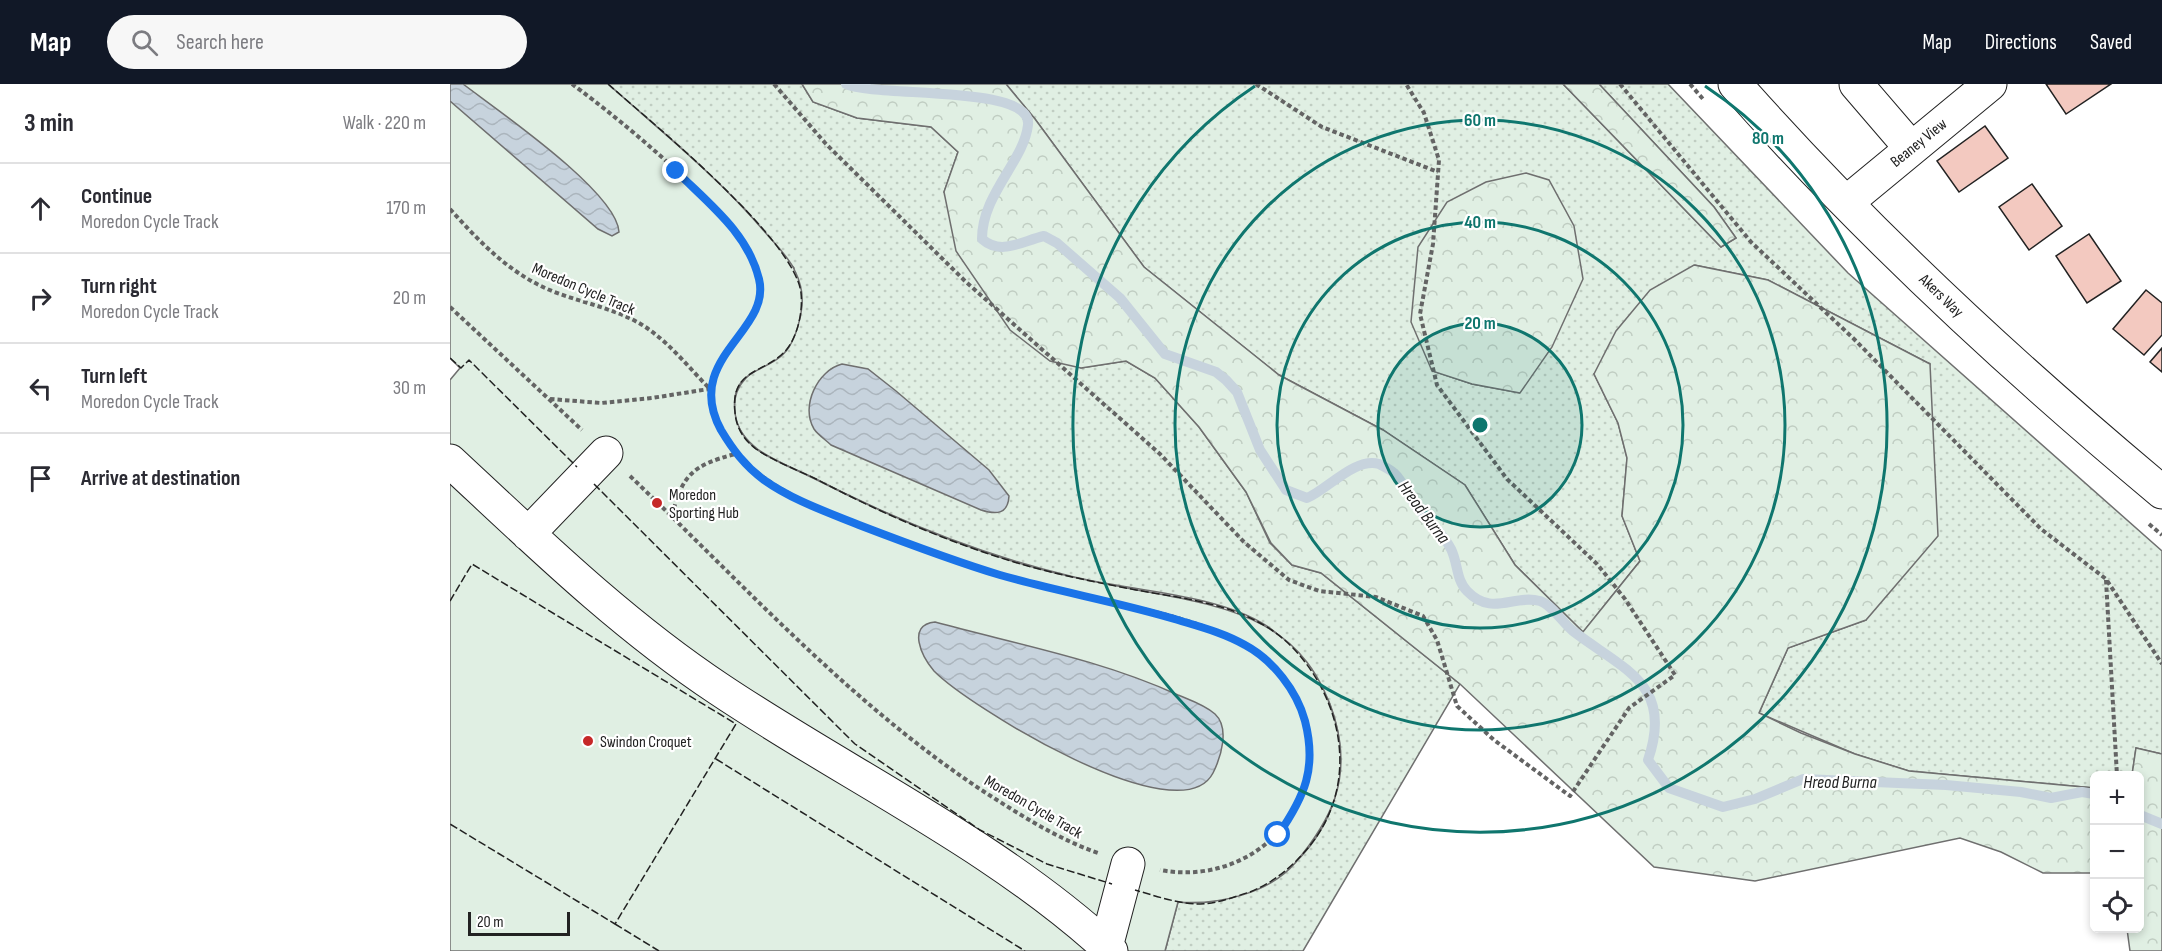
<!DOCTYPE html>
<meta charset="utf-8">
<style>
:root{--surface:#fff;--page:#f7f7f7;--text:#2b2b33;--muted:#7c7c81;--line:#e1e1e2;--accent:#111827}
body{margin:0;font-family:"Sofia Sans Condensed",sans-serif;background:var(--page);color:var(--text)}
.controls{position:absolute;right:18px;bottom:18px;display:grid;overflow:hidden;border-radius:9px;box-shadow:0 3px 9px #0003}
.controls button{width:54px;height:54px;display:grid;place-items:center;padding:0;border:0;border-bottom:2px solid var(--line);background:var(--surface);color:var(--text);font:30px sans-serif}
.scale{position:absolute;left:18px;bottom:15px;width:102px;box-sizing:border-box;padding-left:6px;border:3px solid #222;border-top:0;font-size:16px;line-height:21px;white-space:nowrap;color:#222;-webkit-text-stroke:4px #fff;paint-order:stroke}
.stop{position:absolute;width:18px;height:18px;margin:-14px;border:4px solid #1a73e8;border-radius:50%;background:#fff}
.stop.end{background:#1a73e8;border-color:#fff;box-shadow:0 2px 6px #0008}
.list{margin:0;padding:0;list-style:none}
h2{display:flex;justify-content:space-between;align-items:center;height:78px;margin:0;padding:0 24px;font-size:26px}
h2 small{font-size:20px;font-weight:400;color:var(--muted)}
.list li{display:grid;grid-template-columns:39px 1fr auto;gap:18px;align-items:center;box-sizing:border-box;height:90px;padding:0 24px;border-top:2px solid var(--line)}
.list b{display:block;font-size:22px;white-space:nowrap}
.list p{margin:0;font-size:20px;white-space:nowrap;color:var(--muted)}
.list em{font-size:20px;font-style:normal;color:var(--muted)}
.icon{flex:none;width:33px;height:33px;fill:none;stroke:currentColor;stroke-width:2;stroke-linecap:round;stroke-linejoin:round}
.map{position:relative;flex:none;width:1712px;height:867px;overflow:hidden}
header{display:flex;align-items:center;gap:36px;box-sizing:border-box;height:84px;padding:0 30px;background:var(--accent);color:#fff}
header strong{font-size:28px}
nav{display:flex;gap:33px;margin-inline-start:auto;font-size:21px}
.search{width:420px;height:54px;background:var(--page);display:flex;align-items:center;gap:15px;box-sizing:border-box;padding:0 21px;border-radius:33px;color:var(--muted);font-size:22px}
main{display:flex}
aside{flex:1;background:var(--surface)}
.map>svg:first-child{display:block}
.grass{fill:url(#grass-dots);stroke:#6f6f6f;stroke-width:1.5;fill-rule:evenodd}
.forest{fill:url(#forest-crowns);stroke:#6f6f6f;stroke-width:1.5}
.pitch{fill:#e0efe3;stroke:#6f6f6f;stroke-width:1.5}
.water{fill:url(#water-waves);stroke:#6f6f6f;stroke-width:1.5}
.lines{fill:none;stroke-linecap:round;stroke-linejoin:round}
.stream{stroke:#c7d3dd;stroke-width:10}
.building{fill:#f3c9c0;stroke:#222;stroke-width:1.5}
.minor-casing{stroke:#222;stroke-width:35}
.major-casing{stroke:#222;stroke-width:35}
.path{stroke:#646464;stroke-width:4;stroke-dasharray:4.5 3;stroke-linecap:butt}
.minor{stroke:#fff;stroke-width:33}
.major{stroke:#fff;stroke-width:33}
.fence{stroke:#222;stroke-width:1.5;stroke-dasharray:8 3;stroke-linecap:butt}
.route{stroke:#1a73e8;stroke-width:8}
.ring{fill:none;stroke:#0f766e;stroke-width:3}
.poi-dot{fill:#c62828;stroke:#fff;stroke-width:2}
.labels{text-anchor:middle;stroke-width:4.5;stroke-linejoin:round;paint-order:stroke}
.street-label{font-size:16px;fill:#222;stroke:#fff}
.poi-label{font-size:16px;fill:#222;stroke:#fff;text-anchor:start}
.water-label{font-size:18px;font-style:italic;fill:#222;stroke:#fff}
.centre{fill:#0f766e;stroke:#fff;stroke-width:3}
.ring-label{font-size:18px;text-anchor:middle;font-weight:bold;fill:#0f766e;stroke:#fff;stroke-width:4.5;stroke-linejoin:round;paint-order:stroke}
</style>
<header>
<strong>Map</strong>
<div class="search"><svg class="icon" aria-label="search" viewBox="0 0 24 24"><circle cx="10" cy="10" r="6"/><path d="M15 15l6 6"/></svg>Search here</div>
<nav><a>Map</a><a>Directions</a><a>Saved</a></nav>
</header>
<main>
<aside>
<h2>3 min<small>Walk · 220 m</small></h2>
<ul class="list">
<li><svg class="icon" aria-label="ahead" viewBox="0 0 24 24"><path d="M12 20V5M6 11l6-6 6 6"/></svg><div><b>Continue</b><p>Moredon Cycle Track</p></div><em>170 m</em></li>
<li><svg class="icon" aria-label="right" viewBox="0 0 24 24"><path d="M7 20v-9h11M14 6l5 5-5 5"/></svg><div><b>Turn right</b><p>Moredon Cycle Track</p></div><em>20 m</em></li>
<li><svg class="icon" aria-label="left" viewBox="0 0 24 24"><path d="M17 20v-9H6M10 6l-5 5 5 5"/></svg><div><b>Turn left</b><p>Moredon Cycle Track</p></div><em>30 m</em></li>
<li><svg class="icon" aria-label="arrive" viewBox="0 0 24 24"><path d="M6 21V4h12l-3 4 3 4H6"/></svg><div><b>Arrive at destination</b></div></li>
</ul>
</aside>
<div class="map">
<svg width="1712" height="867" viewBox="0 0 1712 867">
<defs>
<pattern id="grass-dots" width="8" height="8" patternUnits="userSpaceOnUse" patternTransform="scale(1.5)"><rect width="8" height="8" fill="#e0efe3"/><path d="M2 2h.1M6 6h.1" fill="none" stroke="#c0cdc2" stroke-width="1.8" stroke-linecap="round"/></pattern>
<pattern id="forest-crowns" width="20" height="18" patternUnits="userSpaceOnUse" patternTransform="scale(1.5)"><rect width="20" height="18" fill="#e0efe3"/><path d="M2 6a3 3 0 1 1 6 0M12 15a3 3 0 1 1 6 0" fill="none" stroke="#c0cdc2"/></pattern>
<pattern id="water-waves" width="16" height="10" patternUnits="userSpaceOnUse" patternTransform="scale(1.5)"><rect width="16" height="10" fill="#c7d3dd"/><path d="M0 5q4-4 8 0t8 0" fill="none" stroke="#abb5bd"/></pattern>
</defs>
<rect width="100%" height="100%" fill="#fff"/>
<path class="grass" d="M158 0H352L363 18 407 34 481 43 508 68 494 108 631 284 676 277 705 294 749 343 796 408 820 459 842 481 871 489 1010 600 853 867H715L728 818C838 828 920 724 880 620 876 609 866 598 860 589 847 571 835 554 817 542 766 509 679 507 620 492 528 470 443 435 360 392 331 378 291 366 285 331 280 298 304 285 329 273L344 184 294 124Z
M556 0H1113L1271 163 1286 154 1264 123 1149 0H1218L1398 189 1712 467V670L1686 664 1682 691 1644 692V704L1459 687 1405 670 1309 629 1338 564 1416 536 1480 280 1318 196 1245 181 1144 290 1168 339 1177 374 1172 432 1190 477 1133 548 1065 481 1015 401 933 346 829 291 694 183 585 35ZM983 287 1070 309 1022 300Z"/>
<path class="forest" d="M352 0H556L585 35 694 183 829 291 933 346 1015 401 1065 481 1133 548 1190 477 1172 432 1177 374 1168 339 1144 290 1166 247 1200 206 1244 181 1318 196 1480 280 1488 452 1416 536 1338 564 1309 629 1351 649 1405 670 1459 687 1644 704V789H1593L1551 768 1510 754 1305 797 1204 783 1010 600 871 489 842 481 821 459 796 408 749 343 705 294 676 277 631 284 600 277 560 246 506 167 494 108 508 68 481 43 407 34 363 18Z
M1113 0H1149L1264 123 1286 154 1271 163Z
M1076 89 1099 96 1124 142 1133 195 1102 263 1070 309 1022 300 982 287 961 238 968 163 997 118 1036 98Z
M1686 664 1712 670V867H1680L1677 845 1690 844V692L1682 691Z"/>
<path class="pitch" d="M0 0H158C211 47 268 93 314 147 324 159 339 173 345 187 350 197 353 210 352 222 351 234 346 252 339 263 321 291 279 281 285 329 287 344 294 355 306 365 323 377 345 385 363 394 428 427 493 456 562 477 603 490 645 498 687 506 780 523 858 535 886 640 901 696 881 736 846 778 819 810 768 821 728 818L715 867H0V296L10 284 0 274Z"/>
<path class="water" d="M0 0H13C47 26 167 108 169 148L162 152 148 145 0 17Z
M392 280 418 285 446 307 539 386 559 412C558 430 547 431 531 426L381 361C376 356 368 351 364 345 350 322 368 286 392 280Z
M485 538C566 560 652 576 728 611 740 616 755 621 765 630 780 644 771 673 763 689 730 753 518 622 484 587 472 573 456 541 485 538Z"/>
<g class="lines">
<path class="stream" d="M396 0C426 14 583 0 578 41 574 77 532 110 532 155 551 172 572 157 594 152L607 159 670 214 715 270 766 288 776 296 787 308 810 366 836 406 857 414C878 405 905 373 929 380 933 382 941 386 944 389 954 398 958 413 967 423 978 437 993 449 1001 465 1008 479 1006 496 1017 507 1042 533 1063 510 1090 517 1102 521 1113 539 1123 547 1174 586 1224 600 1198 676L1219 704 1273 723 1305 715 1353 695 1496 701 1571 708 1601 714 1632 708 1644 710
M1690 731 1712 740"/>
</g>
<path class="building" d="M1596 0H1661L1616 30Z
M1535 42 1558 74 1509 108 1487 77Z
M1582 100 1612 142 1579 166 1549 123Z
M1639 150 1671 197 1637 219 1606 172Z
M1696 206 1712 219V251L1694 271 1663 245Z
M1712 264V288L1700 278Z"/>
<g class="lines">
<defs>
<path id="minor" d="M1406 0 1461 64
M1397 118 1540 0
M0 377C86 457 171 540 269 605 397 691 548 762 661 867
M78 450 156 369
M656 863 678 780"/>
<path id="major" d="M1285 0C1415 147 1562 283 1712 408"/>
</defs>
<use href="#minor" class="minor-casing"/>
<use href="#major" class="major-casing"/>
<path class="path" d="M122 0C171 36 299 139 310 196 320 250 232 275 271 346 277 355 281 367 290 374 328 410 374 427 422 446 486 471 551 492 618 508 684 525 786 536 831 592 907 684 823 807 710 786
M324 0 376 60 515 197 710 370 794 458 839 496 869 507 926 513 973 532 987 556 1007 622 1044 656 1120 712 1179 624 1225 591 1175 515 1147 480 1057 395 987 301 970 230 983 160 989 76 974 29 956 0
M806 0 872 43 988 88
M1170 0 1301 158 1404 255 1591 445 1656 495 1712 580
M1240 0 1253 15
M0 125C28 156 56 186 95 204 128 219 171 224 201 247 223 263 241 286 260 305
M0 223 132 346
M100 315 151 319 202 314 259 305
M180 392C295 502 403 622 536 709 572 732 608 755 648 769
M222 432C232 390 244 381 285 370
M1699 440 1712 451
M1656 496 1667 692"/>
<use href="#minor" class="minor"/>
<use href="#major" class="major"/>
<path class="fence" d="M158 0C202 39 345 155 351 209 353 227 348 251 337 265 317 290 280 283 285 328 286 344 294 356 306 365 324 377 347 386 366 395 429 428 495 457 564 478 604 490 645 498 686 506 742 516 801 521 843 564 895 619 909 703 858 764 841 784 824 798 800 808 783 813 767 820 750 820 728 820 706 812 685 806
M0 274 11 284 19 276 127 383
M144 400 405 660 530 746 597 780 662 800
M0 517 22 480 286 640 165 840 0 740
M266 675 575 867
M165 840 209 867"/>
</g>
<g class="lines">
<path class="route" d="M226 87C258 119 298 149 309 195 322 248 232 274 271 346 283 366 295 382 314 396 342 416 377 428 409 441 456 459 503 477 550 491 609 508 669 518 728 536 751 543 774 549 795 561 823 576 847 607 855 637 867 684 855 712 828 751"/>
</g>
<circle cx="1030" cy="341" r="102" fill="#0f766e" fill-opacity=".12"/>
<g class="ring">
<circle cx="1030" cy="341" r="102"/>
<circle cx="1030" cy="341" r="203"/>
<circle cx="1030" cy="341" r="305"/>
<path d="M1255 2A407 407 0 1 1 805 2"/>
</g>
<g class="poi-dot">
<circle cx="207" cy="419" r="6"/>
<circle cx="138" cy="657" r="6"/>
</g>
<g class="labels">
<g class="street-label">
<text transform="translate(1468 58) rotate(-39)" y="6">Beaney View</text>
<text transform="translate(134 204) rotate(23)" y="6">Moredon Cycle Track</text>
<text transform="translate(1492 211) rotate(44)" y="6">Akers Way</text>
<text transform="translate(584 722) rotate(30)" y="6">Moredon Cycle Track</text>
</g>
<g class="poi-label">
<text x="219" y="416">Moredon<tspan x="219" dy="18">Sporting Hub</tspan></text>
<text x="150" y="663">Swindon Croquet</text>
</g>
<g class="water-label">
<text transform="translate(974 428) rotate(53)" y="6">Hreod Burna</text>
<text x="1390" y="704">Hreod Burna</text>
</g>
</g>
<circle cx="1030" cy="341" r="9" class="centre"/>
<g class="ring-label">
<text x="1030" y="42">60 m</text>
<text x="1318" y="60">80 m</text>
<text x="1030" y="144">40 m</text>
<text x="1030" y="245">20 m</text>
</g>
</svg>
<div class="controls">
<button>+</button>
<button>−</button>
<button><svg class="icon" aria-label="locate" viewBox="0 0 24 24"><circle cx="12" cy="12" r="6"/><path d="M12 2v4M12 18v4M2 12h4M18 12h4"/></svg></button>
</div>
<div class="scale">20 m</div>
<div class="stop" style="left:828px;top:751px"></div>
<div class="stop end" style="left:226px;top:87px"></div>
</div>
</main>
